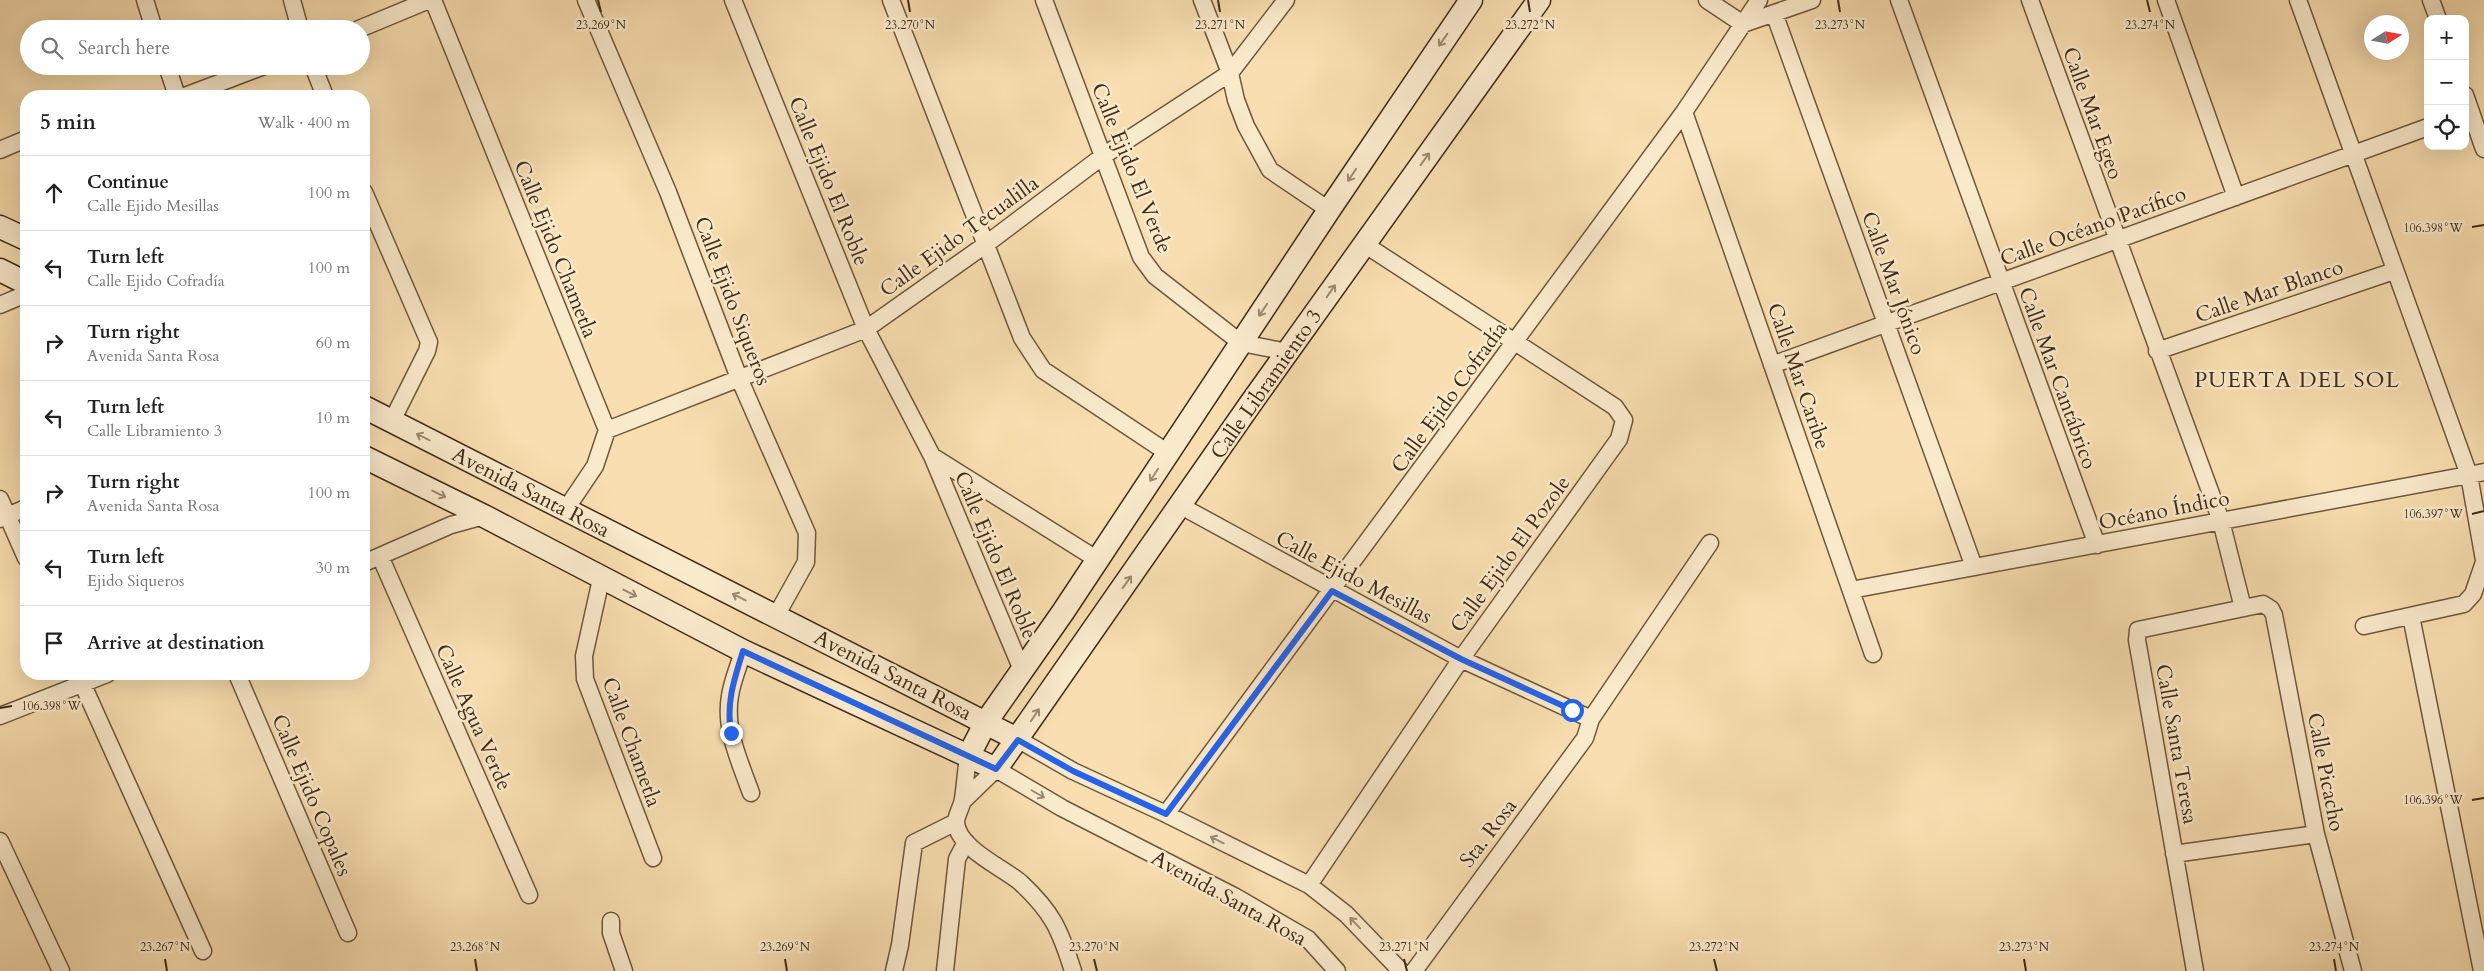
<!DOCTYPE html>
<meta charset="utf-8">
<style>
:root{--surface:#fff;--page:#f2f2f2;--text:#222;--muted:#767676;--line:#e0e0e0}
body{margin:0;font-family:Cardo,serif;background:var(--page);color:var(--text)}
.controls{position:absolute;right:15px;top:15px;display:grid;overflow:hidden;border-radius:10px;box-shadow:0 5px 20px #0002}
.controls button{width:45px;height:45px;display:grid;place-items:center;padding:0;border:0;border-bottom:1px solid var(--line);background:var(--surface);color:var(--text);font:25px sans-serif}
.compass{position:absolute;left:2364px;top:15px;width:45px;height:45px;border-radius:50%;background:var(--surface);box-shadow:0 5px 20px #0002;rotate:79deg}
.stop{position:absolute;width:15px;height:15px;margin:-11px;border:4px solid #2563eb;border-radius:50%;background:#fff}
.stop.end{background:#2563eb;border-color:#fff;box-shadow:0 1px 5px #0008}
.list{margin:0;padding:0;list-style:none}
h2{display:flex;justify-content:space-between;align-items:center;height:65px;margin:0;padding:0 20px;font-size:21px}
h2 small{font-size:16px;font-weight:400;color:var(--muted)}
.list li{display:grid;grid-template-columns:32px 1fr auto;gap:15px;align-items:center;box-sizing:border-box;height:75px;padding:0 20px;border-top:1px solid var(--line)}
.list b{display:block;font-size:19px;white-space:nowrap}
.list p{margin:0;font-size:16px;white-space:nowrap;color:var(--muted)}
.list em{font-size:16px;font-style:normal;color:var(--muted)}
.icon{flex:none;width:28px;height:28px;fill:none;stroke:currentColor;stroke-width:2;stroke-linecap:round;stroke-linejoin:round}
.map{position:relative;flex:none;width:2484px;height:971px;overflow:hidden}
.search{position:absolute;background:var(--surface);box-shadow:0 5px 20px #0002;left:20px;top:20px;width:350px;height:55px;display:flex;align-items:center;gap:12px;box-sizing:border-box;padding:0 18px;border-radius:28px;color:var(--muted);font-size:19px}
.panel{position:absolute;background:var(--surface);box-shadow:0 5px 20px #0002;left:20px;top:90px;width:350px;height:590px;border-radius:20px}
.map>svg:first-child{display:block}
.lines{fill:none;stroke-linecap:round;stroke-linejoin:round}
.street-casing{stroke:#6e583c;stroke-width:19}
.secondary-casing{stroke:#402b16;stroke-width:25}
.street{stroke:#faeacc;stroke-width:16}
.secondary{stroke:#faeacc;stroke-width:22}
.oneway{stroke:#9d8a71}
.route{stroke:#2563eb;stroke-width:6}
.ticks{fill:none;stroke:#402b16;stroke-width:2}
.labels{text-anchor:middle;stroke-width:5;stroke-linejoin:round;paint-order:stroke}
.street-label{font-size:21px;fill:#402b16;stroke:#faeacc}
.neighbourhood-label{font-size:22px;letter-spacing:1px;fill:#402b16;stroke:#faeacc}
.ticks-label{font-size:12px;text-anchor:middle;fill:#402b16;stroke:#faeacc;stroke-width:5;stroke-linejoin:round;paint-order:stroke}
</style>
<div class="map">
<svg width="2484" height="971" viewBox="0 0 2484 971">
<rect width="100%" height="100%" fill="#f8deb0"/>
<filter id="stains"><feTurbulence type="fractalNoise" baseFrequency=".004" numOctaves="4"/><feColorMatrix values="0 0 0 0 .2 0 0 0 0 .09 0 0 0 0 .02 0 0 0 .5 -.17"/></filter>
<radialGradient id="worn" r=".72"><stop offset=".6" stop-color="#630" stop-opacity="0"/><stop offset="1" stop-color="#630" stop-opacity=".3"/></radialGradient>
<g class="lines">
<defs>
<path id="street" d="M145 0 154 29
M292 0 300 29
M433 0 607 430 595 466 566 509
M586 0 668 192 739 378 807 533 806 562 776 616
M733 0 866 329 932 456 1022 670
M891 0 1022 338 1043 370 1168 453
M1044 0 1141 257 1155 276 1241 343 1288 352
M1202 0 1230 73 1236 100 1246 126 1270 170 1329 210
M1707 0 1743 24 1812 0
M1899 0 2097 545
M2030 0 2221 521 2243 608
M2166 0 2236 197
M2298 0 2469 475 2484 560
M2431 0 2438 19
M1774 13 1974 567
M359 29 429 0
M167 66 177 96
M313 66 325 96
M2465 95 2484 149
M185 96 264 66
M1684 112 1873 654
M0 150 26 139
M364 192 429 342 427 351 392 421
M0 305 26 294
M2157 351 2394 271
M1772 365 2428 127
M607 430 866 329 985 245 1103 156 1230 73 1286 0
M932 456 1098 560
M0 499 26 558
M1181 506 1461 659 1591 719
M0 519 26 508
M380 556 529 895
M364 563 451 525 484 516
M601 579 584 656 585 679 653 858
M1851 590 2484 472
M2411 616 2482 971
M2364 626 2464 604 2473 594 2484 562
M743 651C739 666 732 681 730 696 724 729 740 762 751 793
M78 674 203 951
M237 674 348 933
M0 716 107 674
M1019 740 1073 771 1166 814 1309 885 1346 914 1401 971
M968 757C966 771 965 785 963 799 962 806 957 814 956 821 956 848 1004 868 1021 883 1053 913 1060 930 1073 971
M963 801 996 769 1062 808 1234 896 1308 939 1337 971
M1166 814 1684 112 1759 0
M0 841 61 971
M2174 854 2316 834
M1309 885 1461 659 1619 439 1624 420 1615 407 1364 244
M611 921V933L624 971
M894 971 900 945 914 843 956 822
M945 971 957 859 966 842
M1414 971 1585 738 1591 719 1710 543
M2195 971 2137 640 2138 630 2263 604 2271 609 2274 615 2316 834 2353 971"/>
<path id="secondary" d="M0 227 26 239
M0 270 26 283
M364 407 1019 740
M364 457 484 516 743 651 996 769 1251 403 1539 0
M968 757 986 722 1063 612 1329 210 1471 0"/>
</defs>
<use href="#street" class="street-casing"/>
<use href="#secondary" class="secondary-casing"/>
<use href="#street" class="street"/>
<use href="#secondary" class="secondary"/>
</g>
<defs><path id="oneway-shaft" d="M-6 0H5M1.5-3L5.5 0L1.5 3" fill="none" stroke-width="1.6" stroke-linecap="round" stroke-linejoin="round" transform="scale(1.25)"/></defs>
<g class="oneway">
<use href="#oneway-shaft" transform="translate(1443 40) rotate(125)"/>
<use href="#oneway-shaft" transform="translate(1425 159) rotate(-54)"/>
<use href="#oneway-shaft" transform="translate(1352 175) rotate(124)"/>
<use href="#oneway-shaft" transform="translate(1331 291) rotate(-55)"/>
<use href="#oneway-shaft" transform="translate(1263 310) rotate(124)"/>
<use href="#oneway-shaft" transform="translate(423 437) rotate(-153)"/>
<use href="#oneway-shaft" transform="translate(1154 475) rotate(123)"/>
<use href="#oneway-shaft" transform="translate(439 494) rotate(26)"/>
<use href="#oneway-shaft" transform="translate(1127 582) rotate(-54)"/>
<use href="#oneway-shaft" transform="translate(630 593) rotate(27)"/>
<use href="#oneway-shaft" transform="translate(739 597) rotate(-153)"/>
<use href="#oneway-shaft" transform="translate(1035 715) rotate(-56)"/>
<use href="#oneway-shaft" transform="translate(1038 794) rotate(30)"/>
<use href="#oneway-shaft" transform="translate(1217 840) rotate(-153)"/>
<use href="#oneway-shaft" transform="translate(1355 923) rotate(-134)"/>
</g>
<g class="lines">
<path class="route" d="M731 733C726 703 734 680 743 651L996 769 1018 740 1073 771 1166 814 1332 591 1461 659 1572 710"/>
</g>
<path class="ticks" d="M598 0 601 12M908 0 910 12M1218 0 1220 12M1528 0 1530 12M1838 0 1840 12M2147 0 2150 12M2472 227 2484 225M2472 514 2484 511M0 708 12 706M2472 800 2484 798M165 959 167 971M475 959 477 971M785 959 787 971M1094 959 1097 971M1404 959 1407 971M1714 959 1717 971M2024 959 2026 971M2334 959 2336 971"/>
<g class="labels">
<g class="street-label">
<text transform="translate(2093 113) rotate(70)" y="7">Calle Mar Egeo</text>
<text transform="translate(1132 168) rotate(68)" y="7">Calle Ejido El Verde</text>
<text transform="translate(829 181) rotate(68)" y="7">Calle Ejido El Roble</text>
<text transform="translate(2093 226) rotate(-20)" y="7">Calle Océano Pacífico</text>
<text transform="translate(959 236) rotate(-36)" y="7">Calle Ejido Tecualilla</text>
<text transform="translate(556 249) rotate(68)" y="7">Calle Ejido Chametla</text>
<text transform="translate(1894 283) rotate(70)" y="7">Calle Mar Jónico</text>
<text transform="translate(2269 291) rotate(-19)" y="7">Calle Mar Blanco</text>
<text transform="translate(733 301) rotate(69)" y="7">Calle Ejido Siqueros</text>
<text transform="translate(1799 376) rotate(71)" y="7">Calle Mar Caribe</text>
<text transform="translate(2058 378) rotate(70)" y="7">Calle Mar Cantábrico</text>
<text transform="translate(1266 384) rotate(-55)" y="7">Calle Libramiento 3</text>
<text transform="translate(1449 397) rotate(-54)" y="7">Calle Ejido Cofradía</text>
<text transform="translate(531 492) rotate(27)" y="7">Avenida Santa Rosa</text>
<text transform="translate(2164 510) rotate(-11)" y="7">Océano Índico</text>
<text transform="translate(1510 554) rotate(-54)" y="7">Calle Ejido El Pozole</text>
<text transform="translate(996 555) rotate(67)" y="7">Calle Ejido El Roble</text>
<text transform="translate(1354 577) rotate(28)" y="7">Calle Ejido Mesillas</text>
<text transform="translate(893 675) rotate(27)" y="7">Avenida Santa Rosa</text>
<text transform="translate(474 717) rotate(66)" y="7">Calle Agua Verde</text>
<text transform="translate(632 742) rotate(70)" y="7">Calle Chametla</text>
<text transform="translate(2177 744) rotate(80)" y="7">Calle Santa Teresa</text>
<text transform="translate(2326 772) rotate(79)" y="7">Calle Picacho</text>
<text transform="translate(312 795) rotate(67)" y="7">Calle Ejido Copales</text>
<text transform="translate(1488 833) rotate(-53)" y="7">Sta. Rosa</text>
<text transform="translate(1229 898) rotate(29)" y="7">Avenida Santa Rosa</text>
</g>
<g class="neighbourhood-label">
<text x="2297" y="387">PUERTA DEL SOL</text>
</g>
</g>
<g class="ticks-label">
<text x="601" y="29">23.269°N</text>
<text x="910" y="29">23.270°N</text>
<text x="1220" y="29">23.271°N</text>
<text x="1530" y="29">23.272°N</text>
<text x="1840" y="29">23.273°N</text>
<text x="2150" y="29">23.274°N</text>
<text x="2433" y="232">106.398°W</text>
<text x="2433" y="518">106.397°W</text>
<text x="51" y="710">106.398°W</text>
<text x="2433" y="804">106.396°W</text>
<text x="165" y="951">23.267°N</text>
<text x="475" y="951">23.268°N</text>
<text x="785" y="951">23.269°N</text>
<text x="1094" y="951">23.270°N</text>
<text x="1404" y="951">23.271°N</text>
<text x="1714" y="951">23.272°N</text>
<text x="2024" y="951">23.273°N</text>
<text x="2334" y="951">23.274°N</text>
</g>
<rect width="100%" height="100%" filter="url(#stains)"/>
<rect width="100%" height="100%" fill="url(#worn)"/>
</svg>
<div class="controls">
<button>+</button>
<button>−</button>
<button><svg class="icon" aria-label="locate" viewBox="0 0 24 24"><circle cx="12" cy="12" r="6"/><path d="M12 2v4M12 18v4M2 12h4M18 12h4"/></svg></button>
</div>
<svg class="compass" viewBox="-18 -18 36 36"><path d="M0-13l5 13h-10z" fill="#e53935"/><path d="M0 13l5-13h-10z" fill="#767676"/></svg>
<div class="stop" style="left:1572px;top:710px"></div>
<div class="stop end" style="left:731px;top:733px"></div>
<div class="search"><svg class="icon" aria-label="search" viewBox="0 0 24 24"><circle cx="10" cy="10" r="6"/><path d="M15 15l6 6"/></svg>Search here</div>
<section class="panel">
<h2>5 min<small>Walk · 400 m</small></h2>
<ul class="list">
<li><svg class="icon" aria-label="ahead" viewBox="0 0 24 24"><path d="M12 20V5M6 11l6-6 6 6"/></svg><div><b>Continue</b><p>Calle Ejido Mesillas</p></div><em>100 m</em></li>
<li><svg class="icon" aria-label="left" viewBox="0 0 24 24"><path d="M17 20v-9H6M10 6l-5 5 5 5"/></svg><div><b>Turn left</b><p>Calle Ejido Cofradía</p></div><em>100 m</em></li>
<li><svg class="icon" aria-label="right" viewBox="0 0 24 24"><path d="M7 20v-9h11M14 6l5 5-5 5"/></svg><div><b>Turn right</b><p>Avenida Santa Rosa</p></div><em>60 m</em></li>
<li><svg class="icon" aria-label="left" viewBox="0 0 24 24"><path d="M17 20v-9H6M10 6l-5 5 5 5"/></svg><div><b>Turn left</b><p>Calle Libramiento 3</p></div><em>10 m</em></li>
<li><svg class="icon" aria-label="right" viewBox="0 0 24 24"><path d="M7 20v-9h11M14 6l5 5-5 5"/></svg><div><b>Turn right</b><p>Avenida Santa Rosa</p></div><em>100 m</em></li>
<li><svg class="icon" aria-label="left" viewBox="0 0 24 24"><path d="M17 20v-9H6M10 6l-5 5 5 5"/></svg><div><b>Turn left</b><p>Ejido Siqueros</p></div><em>30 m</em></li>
<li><svg class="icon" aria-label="arrive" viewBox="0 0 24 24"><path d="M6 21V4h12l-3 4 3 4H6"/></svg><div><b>Arrive at destination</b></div></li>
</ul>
</section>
</div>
